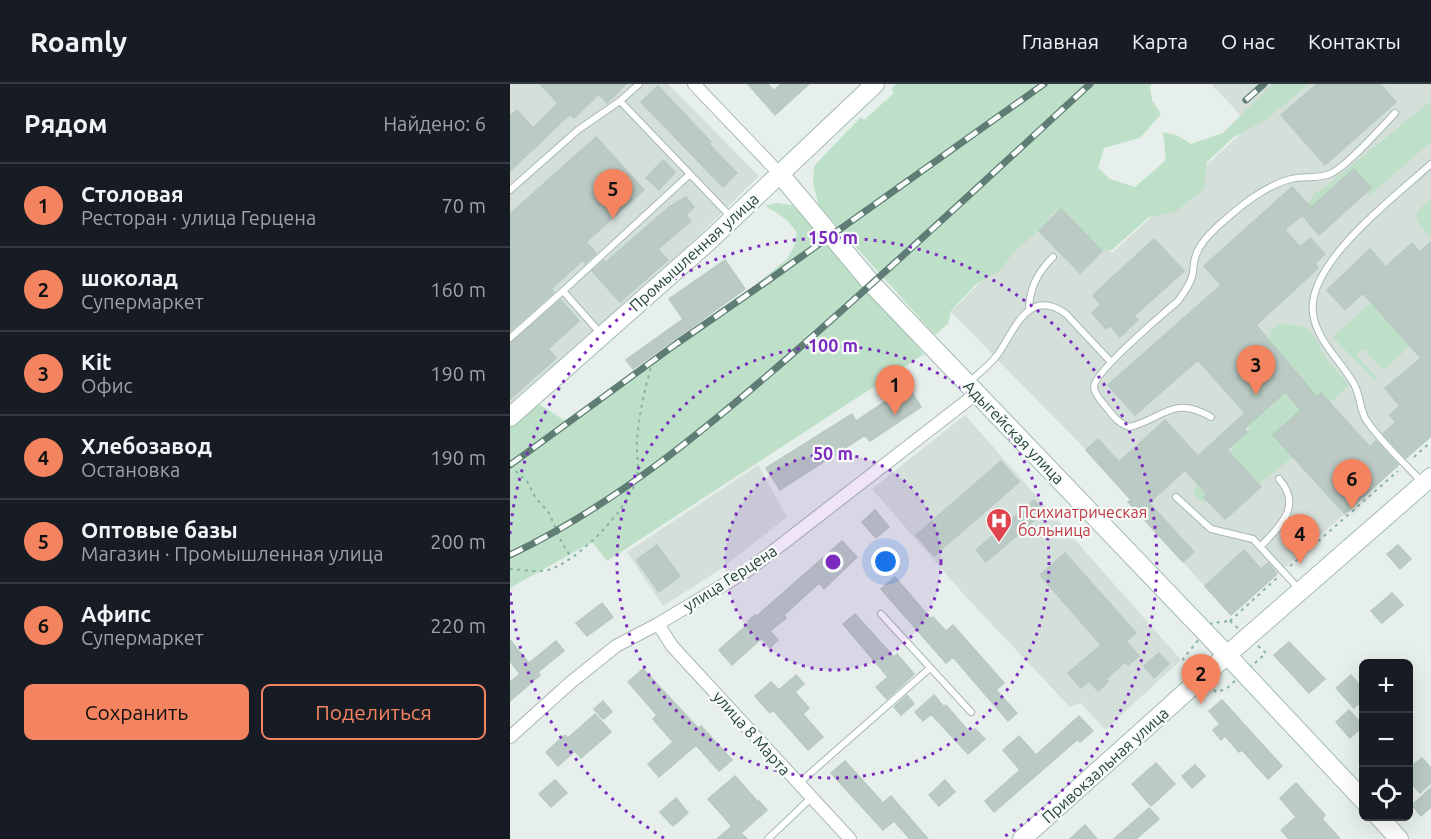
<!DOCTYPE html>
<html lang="ru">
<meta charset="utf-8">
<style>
:root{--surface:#171b24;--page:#20242c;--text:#f1f3f6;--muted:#9ea1a6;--line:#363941;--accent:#f4845f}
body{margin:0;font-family:Ubuntu,sans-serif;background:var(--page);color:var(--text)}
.controls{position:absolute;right:18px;bottom:18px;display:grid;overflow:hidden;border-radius:9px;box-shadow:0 6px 24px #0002}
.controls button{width:54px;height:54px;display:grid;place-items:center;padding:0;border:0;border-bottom:2px solid var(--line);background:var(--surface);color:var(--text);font:30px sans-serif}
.you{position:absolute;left:376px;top:478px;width:21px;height:21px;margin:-15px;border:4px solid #fff;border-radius:50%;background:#1a73e8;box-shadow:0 0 0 9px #1a73e833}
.badge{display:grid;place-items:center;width:39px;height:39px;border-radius:50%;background:var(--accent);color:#111;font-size:20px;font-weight:700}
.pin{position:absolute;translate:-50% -50px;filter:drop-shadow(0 2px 3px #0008)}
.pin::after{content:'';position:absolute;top:32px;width:21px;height:18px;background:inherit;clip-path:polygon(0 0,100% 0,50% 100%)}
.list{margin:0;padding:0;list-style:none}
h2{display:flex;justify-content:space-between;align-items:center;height:78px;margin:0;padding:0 24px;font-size:26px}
h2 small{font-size:20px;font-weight:400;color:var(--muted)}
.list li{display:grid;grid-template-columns:39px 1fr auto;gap:18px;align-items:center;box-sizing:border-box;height:84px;padding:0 24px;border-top:2px solid var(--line)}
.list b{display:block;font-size:22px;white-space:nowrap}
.list p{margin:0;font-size:20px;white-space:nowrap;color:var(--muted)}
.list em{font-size:20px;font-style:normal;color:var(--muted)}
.actions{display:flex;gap:12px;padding:18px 24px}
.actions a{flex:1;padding:14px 0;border:2px solid var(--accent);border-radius:9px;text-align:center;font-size:21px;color:var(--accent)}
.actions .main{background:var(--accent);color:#111}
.icon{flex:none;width:33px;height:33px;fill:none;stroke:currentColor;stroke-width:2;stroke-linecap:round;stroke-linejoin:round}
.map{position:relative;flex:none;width:921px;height:755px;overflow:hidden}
header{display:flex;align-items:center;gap:36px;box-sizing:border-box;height:84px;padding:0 30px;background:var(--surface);border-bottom:2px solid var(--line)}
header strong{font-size:28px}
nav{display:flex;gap:33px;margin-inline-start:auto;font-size:21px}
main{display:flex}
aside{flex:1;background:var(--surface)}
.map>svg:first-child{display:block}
.built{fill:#d4dfda}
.green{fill:#bfe0c8}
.building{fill:#bbcac4;stroke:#b8c9c2;stroke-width:1.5}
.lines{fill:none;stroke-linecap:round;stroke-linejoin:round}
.lane-casing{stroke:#a8b8b2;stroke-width:8}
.street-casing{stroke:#a8b8b2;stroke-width:14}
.secondary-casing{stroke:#a4bbb3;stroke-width:20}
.path{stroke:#86b3a5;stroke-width:2;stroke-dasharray:3 4.5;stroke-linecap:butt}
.lane{stroke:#fff;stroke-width:6}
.street{stroke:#fff;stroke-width:12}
.secondary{stroke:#fff;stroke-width:18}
.rail-casing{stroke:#5f7d75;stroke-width:7}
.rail{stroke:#f7fbf9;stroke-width:4.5;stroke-dasharray:14;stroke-linecap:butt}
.ring{fill:none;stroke:#7b2cbf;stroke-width:3;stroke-dasharray:3 6}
.labels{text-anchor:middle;stroke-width:4.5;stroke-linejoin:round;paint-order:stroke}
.street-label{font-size:16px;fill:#24423a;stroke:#f7fbf9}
.health-label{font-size:16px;fill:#be3a42;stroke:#f7fbf9;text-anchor:start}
.centre{fill:#7b2cbf;stroke:#f7fbf9;stroke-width:3}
.ring-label{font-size:18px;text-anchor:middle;font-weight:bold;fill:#7b2cbf;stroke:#f7fbf9;stroke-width:4.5;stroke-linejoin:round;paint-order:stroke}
</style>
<header>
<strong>Roamly</strong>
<nav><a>Главная</a><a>Карта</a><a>О нас</a><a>Контакты</a></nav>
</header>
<main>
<aside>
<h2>Рядом<small>Найдено: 6</small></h2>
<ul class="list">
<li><span class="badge">1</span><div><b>Столовая</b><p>Ресторан · улица Герцена</p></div><em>70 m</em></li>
<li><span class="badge">2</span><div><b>шоколад</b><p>Супермаркет</p></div><em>160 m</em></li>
<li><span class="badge">3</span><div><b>Kit</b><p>Офис</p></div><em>190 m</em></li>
<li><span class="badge">4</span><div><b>Хлебозавод</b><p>Остановка</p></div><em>190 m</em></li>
<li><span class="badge">5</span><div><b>Оптовые базы</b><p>Магазин · Промышленная улица</p></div><em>200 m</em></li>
<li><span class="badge">6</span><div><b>Афипс</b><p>Супермаркет</p></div><em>220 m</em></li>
</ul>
<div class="actions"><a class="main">Сохранить</a><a>Поделиться</a></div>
</aside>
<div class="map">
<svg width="921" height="755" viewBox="0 0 921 755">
<rect width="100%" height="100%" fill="#e6efeb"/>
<path class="built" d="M0 0H158L249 92 162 178 0 322Z
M701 0H921V353L721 531 618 418 621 416 576 366 441 228 552 115 602 169 740 41Z
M455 331 671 576 595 646 571 619 560 623 457 514 362 405Z
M248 381 277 433 211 485 153 522 117 468Z"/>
<path class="green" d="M386 0H642L640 3 642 16 651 30 630 54 594 64 588 84 600 95 625 103 656 76 653 48 668 52 681 60 713 49 762 0H799L757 35 724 53 697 78 694 105 665 128 639 133 602 166 592 167 551 125 544 129 528 147 503 169 490 187 466 200 441 227 438 240 425 251 309 122 303 99 304 82 351 33 354 36 384 9 381 5Z
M921 17V58L860 111 857 108 860 104 833 130 815 111 801 123 798 120 805 109 815 103Z
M921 114V153C903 134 900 133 921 114Z
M267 119 281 121 293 130 414 270 97 477 82 458 0 504V341L27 319 54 336 58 337 238 207 277 175 284 163 287 149C279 136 268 129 255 122Z
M861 218 900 262 874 286 853 265 846 271 867 293 864 296 823 253Z
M771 239 795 243 803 250 817 276 839 301 820 319 811 309 764 351 783 373 749 400 730 380 698 416 693 418 683 410 686 403 711 381 726 358 737 348 742 337 792 294 758 255 762 246Z"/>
<path class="building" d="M30 0H116L97 19 89 10 64 34 60 30 0 87V32L7 26 23 44 48 19Z
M238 0H258L264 7 271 0H299L265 31Z
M807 0H870L886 18 815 81 771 31Z
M148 2 201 58 199 60 227 89 213 103 131 18Z
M86 53 134 106 76 158 86 169 75 179 73 176 41 205 44 208 0 247V130Z
M153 76 165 88 149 106 136 94Z
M844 85 861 104 809 151 792 131 775 146 790 163 800 154 815 170 805 179 808 184 746 241 807 313 811 309 860 363 866 357 888 381 835 430 763 351 791 326 775 308 734 345 737 348 717 366 751 403 715 435 694 413 697 410 675 386 639 419 684 468 673 478 618 418 621 416 576 366 588 355 609 378 655 336 688 372 735 329 688 276 625 331 598 301 711 201 694 182 782 103 801 123Z
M176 113 184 123 176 131 181 137 148 165 158 176 110 218 82 187 94 177 95 179 159 123Z
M551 125 592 167 570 189 529 147Z
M644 155 674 187 624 232 628 236 610 253 600 241 596 245 582 229 591 221 583 211Z
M921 158V352L896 374 873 350 886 338 880 331 890 322 875 304 911 274 853 209 835 226 817 206 860 165 876 183 902 159 910 168Z
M215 176 235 205 123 285 116 276 173 235 159 215Z
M51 216 69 237 38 265 46 274 0 315V259Z
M398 302 411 323 360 357 355 351 270 406 256 384 342 330 346 337Z
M491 377 509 398 424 472 406 451Z
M524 416 534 428 476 478 466 466Z
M365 426 379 443 366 454 352 438Z
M332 457 347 473 314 505 309 499 274 531 276 534 260 547 268 556 260 564 252 554 222 581 209 566 239 539 238 537 245 531 247 532Z
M147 461 170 492 149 508 126 476Z
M888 461 901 475 890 485 877 470Z
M734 466 751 485 758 479 767 490 721 531 695 502Z
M555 469 626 549 616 557 629 572 618 581 615 578 596 595 598 598 588 607 579 597 571 604 558 589 591 561 530 491Z
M385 493 421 535 423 533 436 547 443 541 494 599 486 606 507 629 498 637 443 573 436 579 371 505Z
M882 509 893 521 872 539 861 527Z
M92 519 103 533 77 552 66 539Z
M345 530 384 573 387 570 404 590 377 615 366 603 378 593 333 540Z
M0 556 19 579 46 557 54 567 28 588 30 591 0 617V598L10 590 0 577Z
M779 558 815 595 799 609 764 571Z
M649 569 659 580 644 594 634 582Z
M133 585 188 644 191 642 222 676 209 687 186 661 149 693 138 680 163 658 143 635 147 631 118 598Z
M286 591 294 600 285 608 299 624 293 630 313 653 298 666 263 626 260 629 245 612 261 598 269 606Z
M841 591 854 606V615L844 624 826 604Z
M397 611 404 620 391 631 384 623Z
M424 611 434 623 436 621 460 649 465 645 475 655 458 670 421 630 413 637 405 628Z
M712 616 772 682 758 695 732 666 729 668 715 652 711 656 703 646 710 640 699 627Z
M93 617 102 628 93 635 84 625Z
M839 626 853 642 840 654 826 638Z
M85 630 101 648 71 674 65 667 48 682 36 668 55 651 58 654Z
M569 632 583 647 570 658 568 655 484 728 475 717 510 686 493 666 509 652 526 671Z
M912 674 921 684V699L910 709 898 696V685Z
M335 677 373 719 381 712 418 755H400L384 737 373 746 321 689Z
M646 679 665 700 641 722 622 700Z
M685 681 695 692 682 704 672 692Z
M225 692 248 718 249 717 257 726 231 749 237 755H207L222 742 198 715Z
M45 696 57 709 41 723 29 710Z
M435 696 445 708 429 722 419 711Z
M786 699 815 731 812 735 830 755H779L771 746 786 733 770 714Z
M921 704V723L911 732 902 721Z
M166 714 178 729 163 742 150 728Z
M639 724 649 735 626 755H604Z
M575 741 587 755H560Z"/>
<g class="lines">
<defs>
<path id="lane" d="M110 17 129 0
M0 106 68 46 110 17 222 134
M53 207 180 90
M519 227C519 205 527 189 543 173
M0 254 53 207 92 251
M458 299C468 290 480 281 488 270 504 248 518 202 556 230L601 278
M701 333C663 311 654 334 620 343 609 340 603 332 596 323 592 318 584 310 584 303 584 288 654 229 668 217 674 209 679 202 682 193 684 186 683 178 686 171 690 159 700 150 708 142 729 123 754 102 781 95 795 91 808 96 822 89 840 79 870 45 885 29
M913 399C896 381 867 354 855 334 850 324 850 311 844 300 831 277 806 256 803 229 796 179 887 111 921 80
M666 413 701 445 743 455 790 506
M751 462C770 442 793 422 769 395
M371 530 461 628
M288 700 420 584
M258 755 301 714"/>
<path id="street" d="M184 0 269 89
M148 540 162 562 340 755
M0 653 60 599 106 562 148 540 240 485 467 309"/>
<path id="secondary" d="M269 89 362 200 717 571 854 717
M0 333 200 156 365 0
M868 732 889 755
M512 755 717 571 921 393"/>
</defs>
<use href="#lane" class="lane-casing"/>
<use href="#street" class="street-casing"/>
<use href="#secondary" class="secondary-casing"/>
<path class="path" d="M904 373 921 358
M0 382 17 397 25 413 39 429 52 459 61 473
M780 482 888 387
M0 485C13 486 29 489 41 485 71 474 116 427 126 397 130 384 126 370 127 356 129 333 134 306 141 284
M720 537 767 494
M720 537 756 569 716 605 706 608 673 575 702 539Z"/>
<use href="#lane" class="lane"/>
<use href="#street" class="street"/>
<use href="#secondary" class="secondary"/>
<defs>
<path id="rail" d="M736 16 754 0
M0 381 166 260 253 200 534 0
M0 471C107 420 198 343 287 266 387 179 483 89 580 0"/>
</defs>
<use href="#rail" class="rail-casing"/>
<use href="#rail" class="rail"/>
</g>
<circle cx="323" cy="478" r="108" fill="#7b2cbf" fill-opacity=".12"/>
<g class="ring">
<circle cx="323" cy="478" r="108"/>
<circle cx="323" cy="478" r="216"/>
<path d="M154 754A324 324 0 0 1 0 506M0 450A324 324 0 1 1 492 754"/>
</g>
<defs>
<symbol id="hospital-pin" viewBox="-11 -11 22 30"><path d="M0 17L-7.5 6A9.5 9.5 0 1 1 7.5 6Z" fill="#e0444e" stroke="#f7fbf9"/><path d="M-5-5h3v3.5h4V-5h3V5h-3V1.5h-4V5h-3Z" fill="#fff"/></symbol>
</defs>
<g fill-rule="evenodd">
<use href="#hospital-pin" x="474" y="422" width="30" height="40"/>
</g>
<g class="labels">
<g class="street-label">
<text transform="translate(184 168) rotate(-42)" y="6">Промышленная улица</text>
<text transform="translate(504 348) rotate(46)" y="6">Адыгейская улица</text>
<text transform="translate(220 494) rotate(-33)" y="6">улица Герцена</text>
<text transform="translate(242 649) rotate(48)" y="6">улица 8 Марта</text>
<text transform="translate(595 681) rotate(-42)" y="6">Привокзальная улица</text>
</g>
<g class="health-label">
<text x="508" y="434">Психиатрическая<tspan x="508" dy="18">больница</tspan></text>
</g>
</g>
<circle cx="323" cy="478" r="9" class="centre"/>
<g class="ring-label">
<text x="323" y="160">150 m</text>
<text x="323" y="268">100 m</text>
<text x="323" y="376">50 m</text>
</g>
</svg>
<div class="controls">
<button>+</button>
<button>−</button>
<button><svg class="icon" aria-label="locate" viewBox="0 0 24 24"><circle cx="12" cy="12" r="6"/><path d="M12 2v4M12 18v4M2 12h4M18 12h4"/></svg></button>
</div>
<div class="you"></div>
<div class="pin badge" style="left:385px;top:331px">1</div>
<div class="pin badge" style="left:691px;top:620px">2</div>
<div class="pin badge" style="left:746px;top:311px">3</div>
<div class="pin badge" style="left:790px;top:480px">4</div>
<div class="pin badge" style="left:103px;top:135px">5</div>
<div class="pin badge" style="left:842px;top:425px">6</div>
</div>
</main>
